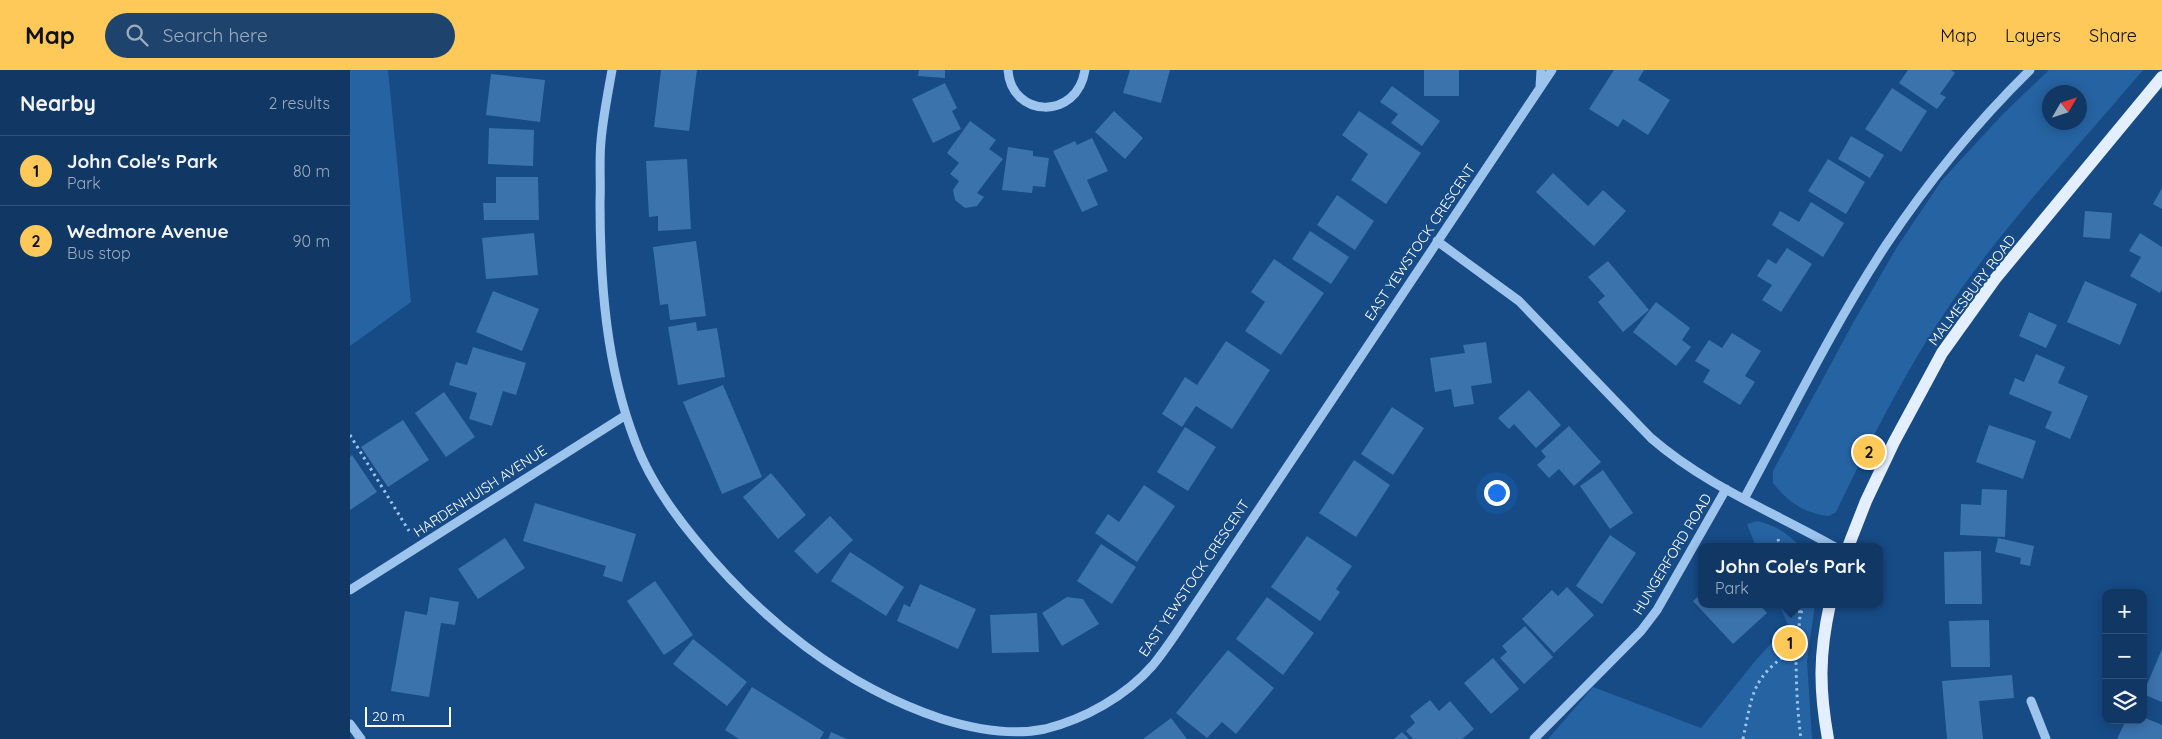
<!DOCTYPE html>
<meta charset="utf-8">
<style>
:root{--surface:#113864;--page:#1e436d;--text:#f1f3f6;--muted:#9cacbf;--line:#305278;--accent:#ffc959}
body{margin:0;font-family:Quicksand,sans-serif;background:var(--page);color:var(--text)}
.controls{position:absolute;right:15px;bottom:15px;display:grid;overflow:hidden;border-radius:10px;box-shadow:0 2px 12px #0003}
.controls button{width:45px;height:45px;display:grid;place-items:center;padding:0;border:0;border-bottom:1px solid var(--line);background:var(--surface);color:var(--text);font:25px sans-serif}
.compass{position:absolute;left:1692px;top:15px;width:45px;height:45px;border-radius:50%;background:var(--surface);box-shadow:0 2px 12px #0003;rotate:51deg}
.scale{position:absolute;left:15px;bottom:12px;width:86px;box-sizing:border-box;padding-left:5px;border:2px solid #fff;border-top:0;font-size:14px;line-height:18px;white-space:nowrap;color:#fff;-webkit-text-stroke:4px #174b86;paint-order:stroke}
.you{position:absolute;left:1146px;top:422px;width:18px;height:18px;margin:-12px;border:4px solid #fff;border-radius:50%;background:#1a73e8;box-shadow:0 0 0 8px #1a73e833}
.badge{display:grid;place-items:center;width:32px;height:32px;border-radius:50%;background:var(--accent);color:#111;font-size:16px;font-weight:700}
.pin{position:absolute;translate:-50% -50%;border:2px solid #fff;box-shadow:0 1px 5px #0006}
.popup{position:absolute;left:1348px;top:473px;width:185px;height:65px;box-sizing:border-box;display:grid;place-content:center;border-radius:10px;background:var(--surface);filter:drop-shadow(0 1px 4px #0005);font-size:16px;white-space:nowrap;color:var(--muted)}
.popup b{font-size:19px;color:var(--text)}
.popup::after{content:'';position:absolute;left:50%;top:100%;margin-left:-10px;border:10px solid transparent;border-top-color:var(--surface)}
.list{margin:0;padding:0;list-style:none}
h2{display:flex;justify-content:space-between;align-items:center;height:65px;margin:0;padding:0 20px;font-size:21px}
h2 small{font-size:16px;font-weight:400;color:var(--muted)}
.list li{display:grid;grid-template-columns:32px 1fr auto;gap:15px;align-items:center;box-sizing:border-box;height:70px;padding:0 20px;border-top:1px solid var(--line)}
.list b{display:block;font-size:19px;white-space:nowrap}
.list p{margin:0;font-size:16px;white-space:nowrap;color:var(--muted)}
.list em{font-size:16px;font-style:normal;color:var(--muted)}
.icon{flex:none;width:28px;height:28px;fill:none;stroke:currentColor;stroke-width:2;stroke-linecap:round;stroke-linejoin:round}
.map{position:relative;flex:none;width:1812px;height:669px;overflow:hidden}
header{display:flex;align-items:center;gap:30px;box-sizing:border-box;height:70px;padding:0 25px;background:var(--accent);color:#111}
header strong{font-size:24px}
nav{display:flex;gap:28px;margin-inline-start:auto;font-size:18px}
.search{width:350px;height:45px;background:var(--page);display:flex;align-items:center;gap:12px;box-sizing:border-box;padding:0 18px;border-radius:28px;color:var(--muted);font-size:19px}
main{display:flex}
aside{flex:1;background:var(--surface)}
.map>svg:first-child{display:block}
.green{fill:#2663a3;fill-rule:evenodd}
.building{fill:#3b73ad}
.lines{fill:none;stroke-linecap:round;stroke-linejoin:round}
.path{stroke:#9dc4ed;stroke-width:3;stroke-dasharray:2.5 4;stroke-linecap:butt}
.minor{stroke:#9dc4ed;stroke-width:9}
.major{stroke:#e3efff;stroke-width:12}
.labels{text-anchor:middle;stroke-width:4;stroke-linejoin:round;paint-order:stroke}
.street-label{font-size:14px;fill:#fff;stroke:#174b86}
</style>
<header>
<strong>Map</strong>
<div class="search"><svg class="icon" aria-label="search" viewBox="0 0 24 24"><circle cx="10" cy="10" r="6"/><path d="M15 15l6 6"/></svg>Search here</div>
<nav><a>Map</a><a>Layers</a><a>Share</a></nav>
</header>
<main>
<aside>
<h2>Nearby<small>2 results</small></h2>
<ul class="list">
<li><span class="badge">1</span><div><b>John Cole's Park</b><p>Park</p></div><em>80 m</em></li>
<li><span class="badge">2</span><div><b>Wedmore Avenue</b><p>Bus stop</p></div><em>90 m</em></li>
</ul>
</aside>
<div class="map">
<svg width="1812" height="669" viewBox="0 0 1812 669">
<rect width="100%" height="100%" fill="#174b86"/>
<path class="green" d="M0 0H38L61 232 0 276Z
M1699 0H1793C1723 83 1645 164 1586 256 1548 315 1517 378 1486 442L1479 446C1455 444 1438 432 1423 413V401L1503 253 1547 177 1592 110 1653 44ZM1730 22V52H1700V22Z
M1407 451C1426 455 1438 464 1451 477H1406L1397 454Z
M1429 534H1465L1457 591 1462 669H1198L1243 617 1351 658 1406 590 1438 555Z"/>
<path class="building" d="M311 0H347L339 61 304 57Z
M569 0H595V8L568 6Z
M780 0H820L811 33 773 23Z
M1074 0H1109V26H1074Z
M1264 0H1294L1288 10 1320 30 1298 65 1273 49 1268 57 1239 39Z
M1558 0H1601L1605 3 1590 24 1596 27 1587 39 1549 13Z
M141 4 195 10 190 52 136 45Z
M595 13 607 38 602 41 611 59 583 73 562 29Z
M1042 16 1090 51 1072 76 1041 53 1048 44 1030 32Z
M1542 18 1577 41 1551 82 1515 59Z
M764 41 793 68 775 89 745 62Z
M1009 41 1071 83 1036 134 1001 110 1018 84 992 65Z
M620 51 646 70 639 79 653 89 627 123 634 127 627 136 615 138 605 130 603 120 609 111 600 104 609 93 597 83Z
M139 58 184 60 183 96 138 94Z
M1501 66 1534 85 1520 108 1488 89Z
M742 68 758 101 737 110 748 135 732 142 703 81 725 71 727 75Z
M658 77 683 81V86L699 88 695 117 683 116 682 123 652 120Z
M337 89 341 159 308 161V146L299 147 296 91Z
M1478 89 1515 112 1496 144 1458 121Z
M1203 103 1238 136 1253 120 1276 141 1244 176 1186 122Z
M146 107H188L189 150H134L133 133H146Z
M1812 118V139L1803 134Z
M987 125 1024 151 1005 180 967 155Z
M1461 132 1494 153 1473 187 1422 155 1430 141 1449 152Z
M1735 141 1762 143 1760 169 1733 167Z
M960 161 999 187 981 214 942 189Z
M184 163 188 205 136 209 132 168Z
M1790 163 1812 177V219L1810 223 1780 206 1791 187 1779 181Z
M346 171 356 246 320 250 318 234 310 235 303 177Z
M1437 178 1462 194 1431 242 1412 230 1422 215 1407 206 1418 189 1426 194Z
M924 189 974 223 931 285 895 261 915 232 901 222Z
M1258 191 1299 240 1273 262 1248 232 1255 226 1238 207Z
M1735 211 1787 234 1770 275 1717 252Z
M143 221 189 239 172 281 126 262Z
M1306 232 1340 258 1332 270 1341 277 1326 296 1283 262Z
M1679 242 1707 255 1696 278 1669 266Z
M346 252 347 261 367 258 375 307 328 315 318 257Z
M1382 263 1411 281 1395 306 1405 312 1390 335 1353 312 1360 300 1345 291 1359 270 1372 278Z
M876 271 920 300 882 359 846 336 832 357 812 344 835 307 847 315Z
M1136 272 1142 313 1121 316 1124 334 1104 337 1101 319 1085 322 1080 288 1115 283 1113 275Z
M123 277 176 293 166 325 153 321 142 356 119 349 127 323 99 315 106 292 117 295Z
M1686 284 1715 297 1708 313 1738 326 1720 369 1695 358 1702 342 1659 324 1665 308 1674 312Z
M373 315 412 407 372 424 333 332Z
M1179 320 1211 355 1186 378 1164 354 1159 359 1148 348Z
M94 322 125 367 96 387 65 343Z
M1042 337 1074 358 1043 405 1011 384Z
M53 350 79 390 38 417 11 377Z
M1639 355 1686 371 1673 409 1626 392Z
M1219 356 1251 392 1224 416 1209 399 1199 408 1187 395 1196 387 1191 381Z
M835 357 866 377 838 421 807 402Z
M2 385 27 422 0 440V387Z
M1004 390 1040 415 1006 467 969 443Z
M1253 400 1283 443 1260 459 1230 416Z
M421 403 456 445 428 469 393 427Z
M794 415 825 436 787 492 745 463 758 444 769 452Z
M1632 419 1657 420 1655 467 1610 465 1611 434 1631 435Z
M185 433 286 464 272 512 253 506 256 496 173 471Z
M480 446 503 470 467 504 444 481Z
M1260 465 1286 483 1252 534 1226 516Z
M957 466 1002 496 986 519 990 522 970 551 921 517Z
M155 468 175 498 128 529 108 499Z
M1648 468 1684 476 1680 496 1670 494 1671 488 1645 482Z
M751 474 786 497 762 534 727 511Z
M1631 481 1632 534H1595L1594 482Z
M500 482 554 517 536 546 481 511Z
M305 511 343 565 314 585 277 531Z
M570 514 626 539 608 579 547 551 554 534 560 537Z
M1217 517 1244 545 1204 583 1172 549 1202 520 1208 526Z
M1351 524V534H1409L1417 543 1383 574 1343 531Z
M80 527 109 532 105 555 91 553 79 627 41 621 55 541 77 545Z
M717 527 733 529 749 554 712 576 692 543Z
M917 527 964 563 933 605 886 569Z
M687 543 689 582 642 583 640 545Z
M1639 550 1640 597H1601L1599 551Z
M1175 556 1203 587 1174 614 1150 588 1157 582 1152 576Z
M343 569 397 612 377 636 323 594Z
M1812 579V632L1793 624Z
M878 580 924 618 886 664 872 652 857 668 826 643Z
M1143 588 1169 619 1141 644 1114 613Z
M1662 605 1664 628 1629 631 1633 669H1597L1592 611Z
M402 617 474 662 470 669H389L375 660Z
M1080 630 1089 641 1100 631 1124 659 1112 669H1063L1056 661 1065 653 1060 646Z
M1793 647 1812 655V669H1767L1776 650H1793Z
M821 648 837 669H793Z
M481 662 497 669H478Z
M1052 662 1059 669H1044Z"/>
<g class="lines">
<path class="path" d="M0 365 59 461
M1428 469 1430 477
M1448 534C1453 550 1446 564 1446 580 1446 610 1447 639 1451 669
M1451 543 1454 534
M1393 669C1403 620 1402 608 1445 578"/>
<path class="minor" d="M262 0C258 23 253 47 251 71 249 91 251 112 250 132 250 212 256 295 285 371 298 407 321 440 345 469 410 549 493 616 592 649 624 659 661 666 695 659 735 649 776 626 803 595 817 578 829 559 841 541L1202 0
M658 0C661 48 727 51 735 0
M1190 17 1191 0
M1087 171 1169 231 1301 368C1355 415 1423 442 1485 477
M1394 429C1440 344 1483 256 1536 175 1578 112 1626 53 1680 0
M0 520 276 345
M1681 631 1696 669
M0 654 11 669
M1184 669 1291 561 1307 540 1376 419"/>
<path class="major" d="M1498 477 1516 431 1544 372 1592 283 1645 209 1812 7
M1478 669C1469 619 1469 584 1480 534"/>
</g>
<g class="labels">
<g class="street-label">
<text transform="translate(1070 172) rotate(-56)" y="5">EAST YEWSTOCK CRESCENT</text>
<text transform="translate(1622 220) rotate(-53)" y="5">MALMESBURY ROAD</text>
<text transform="translate(130 421) rotate(-33)" y="5">HARDENHUISH AVENUE</text>
<text transform="translate(1322 484) rotate(-59)" y="5">HUNGERFORD ROAD</text>
<text transform="translate(844 508) rotate(-56)" y="5">EAST YEWSTOCK CRESCENT</text>
</g>
</g>
</svg>
<div class="controls">
<button>+</button>
<button>−</button>
<button><svg class="icon" aria-label="layers" viewBox="0 0 24 24"><path d="M12 4l9 5-9 5-9-5zM3 14l9 5 9-5"/></svg></button>
</div>
<svg class="compass" viewBox="-18 -18 36 36"><path d="M0-13l5 13h-10z" fill="#e53935"/><path d="M0 13l5-13h-10z" fill="#9cacbf"/></svg>
<div class="scale">20 m</div>
<div class="you"></div>
<div class="pin badge" style="left:1440px;top:573px">1</div>
<div class="popup"><b>John Cole's Park</b>Park</div>
<div class="pin badge" style="left:1519px;top:382px">2</div>
</div>
</main>
